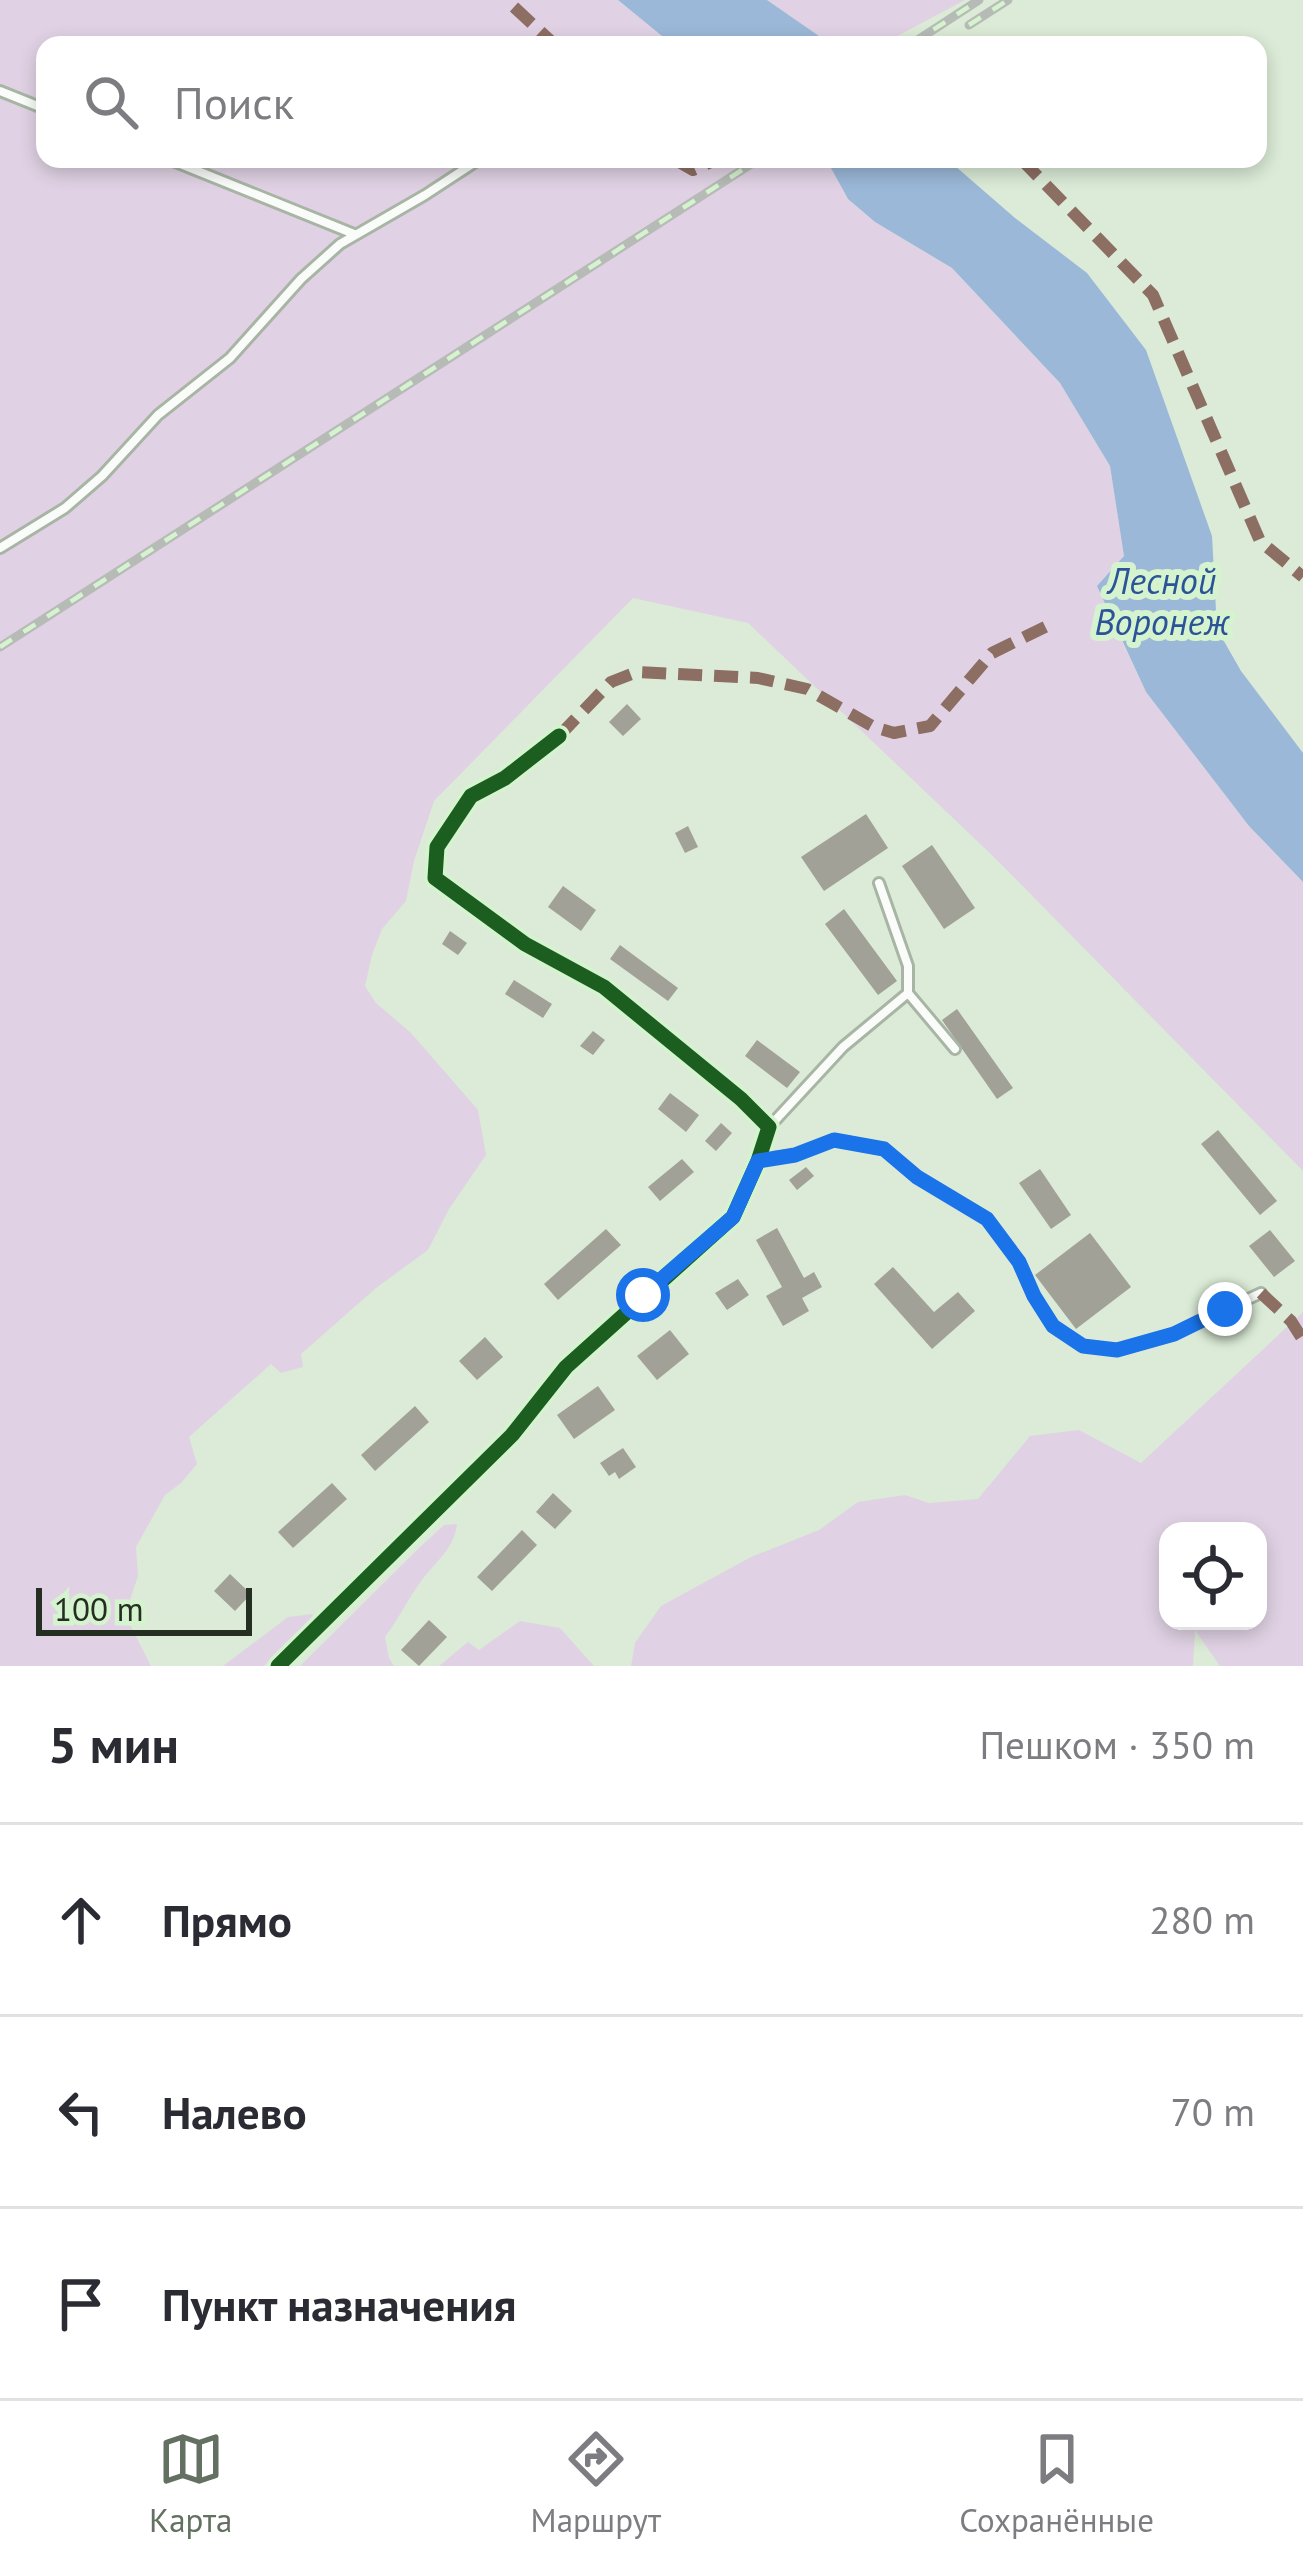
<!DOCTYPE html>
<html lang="ru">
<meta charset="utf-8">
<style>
:root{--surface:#fff;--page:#f7f7f7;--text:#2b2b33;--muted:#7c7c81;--line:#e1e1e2;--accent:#647061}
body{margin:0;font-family:"PT Sans",sans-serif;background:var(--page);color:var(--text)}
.controls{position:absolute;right:36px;bottom:36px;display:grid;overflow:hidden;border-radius:24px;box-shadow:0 6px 18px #0003}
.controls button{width:108px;height:108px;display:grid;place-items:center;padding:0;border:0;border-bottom:3px solid var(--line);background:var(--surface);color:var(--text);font:60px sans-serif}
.scale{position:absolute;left:36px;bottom:30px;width:216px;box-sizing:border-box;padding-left:12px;border:6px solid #242e21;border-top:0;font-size:33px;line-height:42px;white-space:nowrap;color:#242e21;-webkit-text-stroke:9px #d6f3cf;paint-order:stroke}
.stop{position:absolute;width:36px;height:36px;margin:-27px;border:9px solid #1a73e8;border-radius:50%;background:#fff}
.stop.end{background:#1a73e8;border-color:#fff;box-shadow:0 3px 12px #0008}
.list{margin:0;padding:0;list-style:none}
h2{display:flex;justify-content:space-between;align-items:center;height:156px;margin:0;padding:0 48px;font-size:51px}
h2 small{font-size:39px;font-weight:400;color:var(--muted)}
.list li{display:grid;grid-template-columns:78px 1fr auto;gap:36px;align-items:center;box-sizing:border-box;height:192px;padding:0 48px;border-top:3px solid var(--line)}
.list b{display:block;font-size:45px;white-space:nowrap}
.list em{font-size:39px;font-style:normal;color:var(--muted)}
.icon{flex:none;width:66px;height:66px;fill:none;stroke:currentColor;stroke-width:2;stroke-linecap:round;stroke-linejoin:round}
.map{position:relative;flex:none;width:1303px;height:1666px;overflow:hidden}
.search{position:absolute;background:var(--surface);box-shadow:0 6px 18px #0003;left:36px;right:36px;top:36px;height:132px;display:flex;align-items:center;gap:30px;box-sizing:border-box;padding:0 42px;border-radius:24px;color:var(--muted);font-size:45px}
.sheet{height:732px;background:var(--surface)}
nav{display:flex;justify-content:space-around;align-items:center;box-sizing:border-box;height:168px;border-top:3px solid var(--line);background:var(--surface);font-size:33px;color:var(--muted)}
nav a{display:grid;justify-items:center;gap:6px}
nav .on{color:var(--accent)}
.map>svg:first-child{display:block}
.green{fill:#e0d2e4;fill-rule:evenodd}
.water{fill:#9bb8d8}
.building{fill:#a1a198}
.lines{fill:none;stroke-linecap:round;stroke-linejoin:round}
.service-casing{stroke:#a8b5a5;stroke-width:14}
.minor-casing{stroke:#a8b5a5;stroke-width:20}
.service{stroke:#fafcf9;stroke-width:8}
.minor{stroke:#fafcf9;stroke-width:14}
.rail-casing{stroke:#b6bbb6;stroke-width:9}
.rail{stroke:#d6f3cf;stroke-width:4.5;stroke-dasharray:14;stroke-linecap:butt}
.quiet{stroke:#8d6e63;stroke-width:12;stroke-dasharray:24 12;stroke-linecap:butt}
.cycleway-casing{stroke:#d6f3cf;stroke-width:22}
.cycleway{stroke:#1b5e20;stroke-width:15}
.route{stroke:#1a73e8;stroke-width:15}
.labels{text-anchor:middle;stroke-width:12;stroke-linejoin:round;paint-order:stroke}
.water-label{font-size:36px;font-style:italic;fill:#2a5497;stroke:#d6f3cf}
</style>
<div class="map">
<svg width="1303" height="1666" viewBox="0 0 1303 1666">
<rect width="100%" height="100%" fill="#dbebd7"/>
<path class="green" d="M0 0H618L673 45H45V159H826L848 199 875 222 952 268 1060 383 1110 466 1124 556 1109 614 1146 692 1249 826 1303 882V1171L996 859 748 623 633 598 434 801 414 861 406 901 382 929 372 955 365 986 376 1003 411 1033 478 1110 486 1155 449 1209 428 1250 376 1288 301 1354 303 1367 281 1373 271 1364 189 1437 197 1464 181 1483 165 1495 136 1547 138 1576 125 1615 151 1666H0Z
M767 0H965L888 41 824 40Z
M1303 1312V1666H1220L1195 1630 1193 1666H631L635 1643 661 1606 751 1557 819 1530 858 1502 905 1495 929 1503 978 1499 1030 1436 1079 1430 1141 1463ZM1258 1531V1621H1168V1531Z
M457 1524C454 1549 436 1561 422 1580 408 1598 399 1619 385 1637L389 1658 394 1666H300L420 1547 444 1525Z
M313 1614 309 1626 264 1666H223L288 1617Z
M520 1621 560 1628 594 1666H439L468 1642 479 1650Z"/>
<path class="water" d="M618 0H767L832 45H673Z
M826 159H947L1015 218 1087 273 1146 350 1212 536 1217 629 1241 671 1303 753V882L1249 826 1146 692 1097 586 1124 556 1110 466 1060 383 952 268 875 222 848 199Z"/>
<path class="building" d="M627 704 641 719 623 736 609 722Z
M866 814 888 848 824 891 801 857Z
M688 826 698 847 685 853 675 833Z
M932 845 975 908 944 929 902 866Z
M563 886 596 910 581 931 548 907Z
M844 909 897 981 878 995 825 924Z
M450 931 467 943 458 955 442 944Z
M620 945 678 988 668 1001 610 959Z
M514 980 552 1004 543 1018 505 994Z
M957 1009 1013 1088 997 1099 942 1020Z
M593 1031 605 1040 593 1055 580 1046Z
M757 1040 800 1072 787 1088 745 1056Z
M670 1093 699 1115 686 1132 658 1109Z
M721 1123 732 1133 716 1151 705 1141Z
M1218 1130 1277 1201 1260 1215 1201 1144Z
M682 1159 694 1172 660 1201 648 1187Z
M806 1167 814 1176 797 1190 789 1180Z
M1040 1169 1071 1215 1051 1229 1019 1183Z
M777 1228 804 1278 814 1272 822 1287 802 1298 809 1311 783 1326 766 1296 782 1287 756 1240Z
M606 1229 621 1245 558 1300 544 1284Z
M1270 1230 1295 1261 1274 1277 1249 1246Z
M1090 1233 1131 1287 1076 1329 1035 1275Z
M893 1267 934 1312 958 1292 975 1311 932 1349 874 1284Z
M738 1279 749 1295 727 1310 715 1293Z
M670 1330 689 1354 657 1380 637 1356Z
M485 1337 503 1357 477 1380 459 1361Z
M598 1386 615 1410 574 1439 557 1415Z
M415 1406 429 1422 375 1471 361 1455Z
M623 1448 636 1467 619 1479 615 1472 609 1476 600 1463Z
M332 1483 347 1499 293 1548 278 1532Z
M553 1493 572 1511 555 1529 536 1512Z
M522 1530 537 1545 492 1591 477 1577Z
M230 1574 251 1594 235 1611 214 1591Z
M429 1620 447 1637 419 1666 401 1650Z"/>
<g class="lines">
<defs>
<path id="service" d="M0 91 45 109
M168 159 354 234
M0 548 65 508 102 476 158 415 230 358 301 279 340 244 425 195 480 159
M879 883 908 966V993
M770 1126 843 1047 908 993 955 1049
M759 1160 795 1155 834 1140 884 1149 917 1177 987 1219 1019 1262 1034 1296 1053 1326 1083 1346 1117 1350 1173 1334 1261 1293"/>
<path id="minor" d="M278 1666 512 1435 566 1367 733 1217 758 1161 769 1127 741 1099 604 987 525 944 435 878 437 847 471 796 505 778 559 736"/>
</defs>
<use href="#service" class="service-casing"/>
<use href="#minor" class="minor-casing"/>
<use href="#service" class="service"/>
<use href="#minor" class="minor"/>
<defs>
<path id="rail" d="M969 25 1008 0
M910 45 979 0
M0 647 759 159"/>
</defs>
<use href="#rail" class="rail-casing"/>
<use href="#rail" class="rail"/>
<path class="quiet" d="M514 7 555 45
M674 159 693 170 718 159
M1021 159 1153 295 1260 541 1303 577
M559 736 611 682 637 672 758 678 807 689 874 727 894 733 930 726 992 653 1053 623
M1261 1293 1291 1321 1303 1340"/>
<defs>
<path id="cycleway" d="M278 1666 512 1435 566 1367 733 1217 758 1161 769 1127 741 1099 604 987 525 944 435 878 437 847 471 796 505 778 559 736"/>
</defs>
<use href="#cycleway" class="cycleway-casing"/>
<use href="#cycleway" class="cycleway"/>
</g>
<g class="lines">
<path class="route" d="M643 1295 733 1217 758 1161 795 1155 834 1140 884 1149 917 1177 987 1219 1019 1262 1034 1296 1053 1326 1083 1346 1117 1350 1174 1334 1225 1309"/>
</g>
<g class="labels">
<g class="water-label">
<text x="1162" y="594">Лесной<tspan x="1162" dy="41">Воронеж</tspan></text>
</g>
</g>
</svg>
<div class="controls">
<button><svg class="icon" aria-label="locate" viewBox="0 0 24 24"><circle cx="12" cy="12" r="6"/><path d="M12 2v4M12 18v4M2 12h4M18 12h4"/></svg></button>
</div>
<div class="scale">100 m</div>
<div class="stop" style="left:643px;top:1295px"></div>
<div class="stop end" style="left:1225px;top:1309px"></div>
<div class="search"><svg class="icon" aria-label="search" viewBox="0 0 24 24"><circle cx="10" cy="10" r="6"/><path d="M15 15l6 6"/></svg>Поиск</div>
</div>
<section class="sheet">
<h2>5 мин<small>Пешком · 350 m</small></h2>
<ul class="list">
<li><svg class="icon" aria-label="ahead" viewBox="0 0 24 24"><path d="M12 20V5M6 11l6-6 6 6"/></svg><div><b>Прямо</b></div><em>280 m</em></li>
<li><svg class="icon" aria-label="left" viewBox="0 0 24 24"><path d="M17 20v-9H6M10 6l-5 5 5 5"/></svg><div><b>Налево</b></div><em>70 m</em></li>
<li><svg class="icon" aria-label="arrive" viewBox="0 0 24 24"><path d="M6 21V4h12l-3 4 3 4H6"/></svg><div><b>Пункт назначения</b></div></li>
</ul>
</section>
<nav>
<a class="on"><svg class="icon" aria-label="map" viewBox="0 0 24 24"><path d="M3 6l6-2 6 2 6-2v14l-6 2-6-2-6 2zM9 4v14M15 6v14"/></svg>Карта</a>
<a><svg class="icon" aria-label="directions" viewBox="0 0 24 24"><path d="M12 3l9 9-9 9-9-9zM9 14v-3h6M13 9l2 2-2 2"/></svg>Маршрут</a>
<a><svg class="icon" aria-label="saved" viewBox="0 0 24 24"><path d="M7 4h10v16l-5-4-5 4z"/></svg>Сохранённые</a>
</nav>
